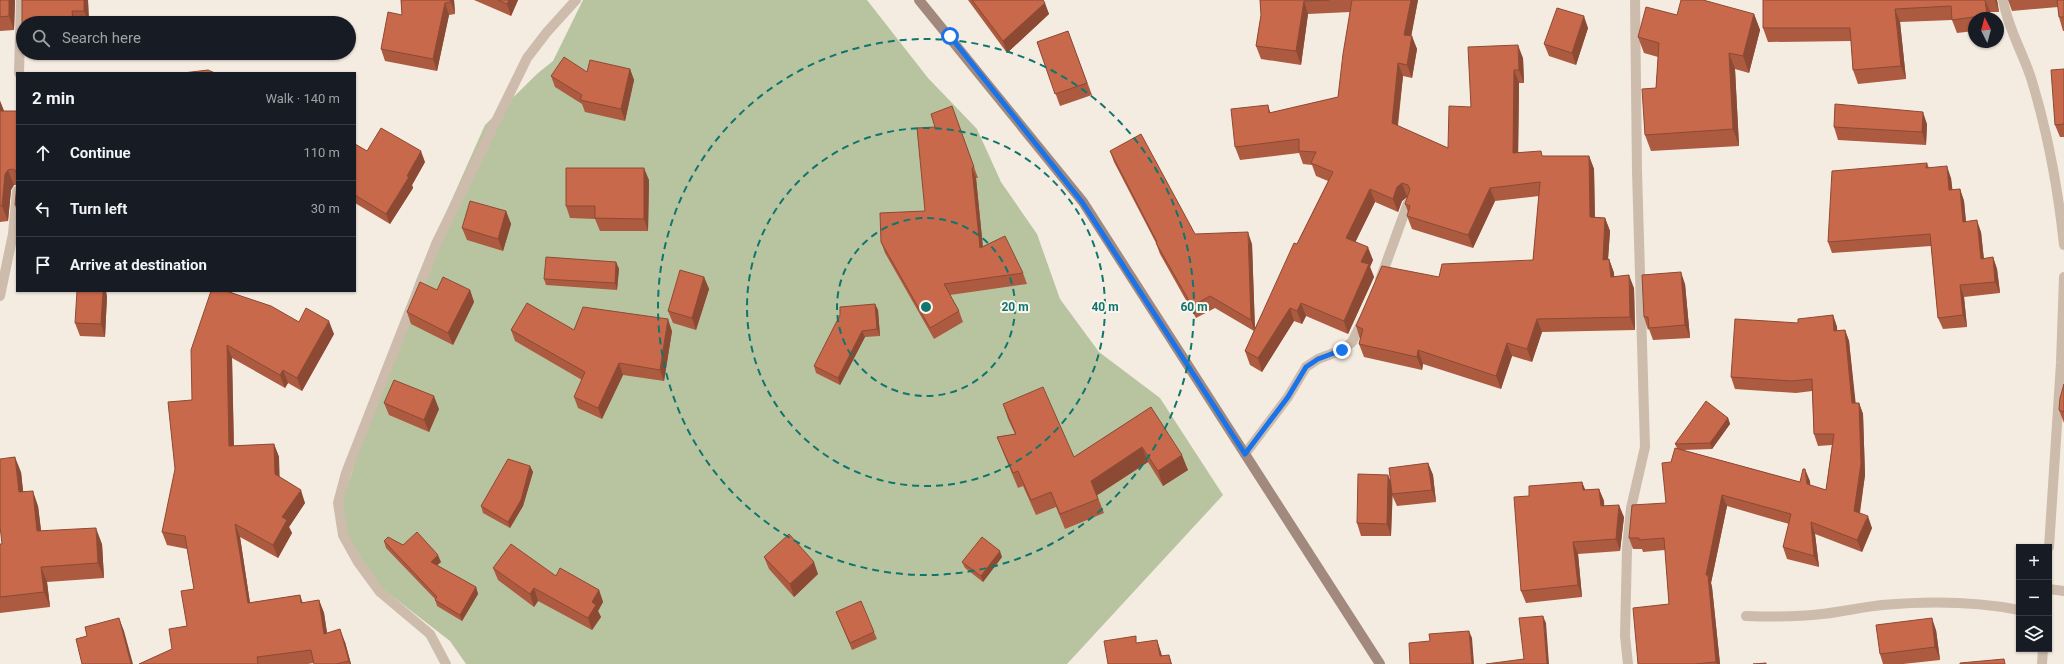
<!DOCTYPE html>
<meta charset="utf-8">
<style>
:root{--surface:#171b24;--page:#20242c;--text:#f1f3f6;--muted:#9ea1a6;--line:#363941}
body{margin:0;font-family:Roboto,sans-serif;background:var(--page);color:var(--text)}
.controls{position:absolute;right:12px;bottom:12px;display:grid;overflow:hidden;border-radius:0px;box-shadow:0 1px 3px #0004}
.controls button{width:36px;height:36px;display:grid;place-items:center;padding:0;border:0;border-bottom:1px solid var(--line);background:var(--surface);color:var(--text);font:20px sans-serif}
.compass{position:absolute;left:1968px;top:12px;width:36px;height:36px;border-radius:50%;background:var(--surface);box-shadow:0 1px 3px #0004;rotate:354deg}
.stop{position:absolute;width:12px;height:12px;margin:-9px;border:3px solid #1a73e8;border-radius:50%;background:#fff}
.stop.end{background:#1a73e8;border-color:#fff;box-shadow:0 1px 4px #0008}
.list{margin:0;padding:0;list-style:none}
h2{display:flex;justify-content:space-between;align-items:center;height:52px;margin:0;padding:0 16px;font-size:17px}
h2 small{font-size:13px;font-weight:400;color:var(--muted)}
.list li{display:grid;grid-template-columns:26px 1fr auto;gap:12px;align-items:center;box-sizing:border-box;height:56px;padding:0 16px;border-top:1px solid var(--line)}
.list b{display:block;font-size:15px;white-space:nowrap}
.list em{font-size:13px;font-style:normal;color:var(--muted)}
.icon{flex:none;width:22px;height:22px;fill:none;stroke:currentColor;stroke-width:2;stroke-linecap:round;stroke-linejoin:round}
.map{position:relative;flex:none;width:2064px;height:664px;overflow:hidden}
.search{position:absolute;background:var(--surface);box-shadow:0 1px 3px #0004;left:16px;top:16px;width:340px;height:44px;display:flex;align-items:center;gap:10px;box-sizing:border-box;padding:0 14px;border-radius:22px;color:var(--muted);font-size:15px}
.panel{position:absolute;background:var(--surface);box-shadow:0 1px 3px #0004;left:16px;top:72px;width:340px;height:220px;border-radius:0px}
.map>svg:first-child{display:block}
.green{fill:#b8c4a0}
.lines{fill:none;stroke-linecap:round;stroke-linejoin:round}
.street{stroke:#cdbbac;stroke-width:10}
.secondary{stroke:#a18a7d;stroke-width:10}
.wall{fill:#ac5a40}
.shaded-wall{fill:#8c4a34}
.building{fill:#c8694b;stroke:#8c4a34}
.route{stroke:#1a73e8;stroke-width:5}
.ring{fill:none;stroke:#0f766e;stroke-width:2;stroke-dasharray:7 5}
.centre{fill:#0f766e;stroke:#fbf5ee;stroke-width:2}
.ring-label{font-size:12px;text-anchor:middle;font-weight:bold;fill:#0f766e;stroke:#fbf5ee;stroke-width:4;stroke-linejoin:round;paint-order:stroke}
</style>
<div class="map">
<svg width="2064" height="664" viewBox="0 0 2064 664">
<rect width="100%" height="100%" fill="#f4ebe1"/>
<path class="green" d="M583 0H867L928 78 977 129 1001 182 1037 234 1060 299 1099 352 1160 398 1223 495 1067 664H466L450 641 383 589 349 555 338 513 417 278 485 125 538 73 553 61Z"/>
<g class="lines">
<path class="street" d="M2003 0C2008 28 2022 51 2031 78 2048 133 2058 188 2064 245
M19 73 21 0
M1380 280 1408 203
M0 296 13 234 17 191
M1245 454 1288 397 1306 367 1318 359 1342 350 1352 342 1363 320
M2049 547 2061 363 2064 277
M2049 589 2064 591
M1746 616C1771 617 1797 617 1822 614 1842 612 1862 607 1882 605 1928 601 1974 601 2019 610
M446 664 430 634 380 592 358 562 343 535 338 503 346 473 436 244 527 58 547 32 576 0
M1628 664 1625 636 1627 549 1631 508 1645 447 1637 171 1635 0
M2042 664 2043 649"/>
<path class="secondary" d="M919 0 1083 202 1380 664"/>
</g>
<path class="wall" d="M0 0H15L14 30 0 31Z
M22 0H88L89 23H23V31L22 28Z
M401 0H454L455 14 449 15 437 71 385 61 381 49 402 15Z
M474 0H518L511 16Z
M968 0H1043L1049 14 1007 53Z
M1260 0H1418L1411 36 1417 49 1412 78 1403 76 1398 126 1448 148 1471 107 1523 58 1524 83H1519L1518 152 1543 156H1589L1594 169 1595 217 1605 218 1610 231 1608 259H1609L1614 273V276L1634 288 1635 330 1542 332 1532 362 1512 356 1501 389 1423 364 1422 370 1364 357 1359 344 1360 339 1356 326 1439 277 1533 260 1539 196 1495 201 1473 248 1412 229 1407 216 1408 212 1405 204 1407 197 1402 201 1398 212 1375 202 1355 242 1373 260 1370 267 1374 277 1348 334 1306 316 1302 324 1294 321 1262 372 1250 365 1245 351 1254 331 1215 308 1196 318 1160 254 1156 243 1114 162 1110 151 1195 234 1252 244 1255 328 1328 181 1316 176 1312 165 1303 164 1299 153 1240 160 1235 147 1271 113 1338 97 1350 12 1308 14 1301 65 1261 59 1256 46 1261 15Z
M1763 0H1997L1999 12H1990L1991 18H1974V31L1957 33 1952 20 1900 22 1906 79 1858 84 1853 70 1851 41 1768 42 1763 28Z
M2008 0H2064V31H2063L2059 17 2058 7 2012 11Z
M1754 14 1760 30 1749 73 1735 69 1739 146 1651 151 1645 135 1656 88 1658 57 1644 53 1638 37 1677 15Z
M1588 28 1576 65 1549 56 1544 44Z
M1068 31 1092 95 1060 106 1037 42Z
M630 69 634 80 625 121 585 112 582 104 555 87 551 76 587 72Z
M2064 69V137H2060L2055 125Z
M0 101 4 111H17V211L15 205 17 185H14L11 190 8 221 0 222Z
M952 106 978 178H976L983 247 1023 273 1027 284 950 295 959 311 963 322 934 339 885 253 881 242 925 211 935 127Z
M1927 124 1926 145 1838 140 1834 127Z
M355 144 367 151 425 162 412 185 413 188 390 224 355 203Z
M1927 163 1929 168 1951 178 1952 190 1960 189 1964 201 1966 222 1981 232 1984 259 1993 257 1997 269 2000 293 1964 297 1967 327 1943 329 1938 318 1931 246 1832 253 1828 242Z
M649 180 648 231H600L595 219 570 218 566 206Z
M506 211 511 224 503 251 467 240 462 228Z
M616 262 619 269 617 290 546 285 544 279Z
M704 277 709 289 696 330 673 323 668 311Z
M1685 284 1690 338 1653 340 1649 329 1648 330 1644 317Z
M437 290H470L474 302 453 345 411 324 407 312Z
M210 291H232L231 292 299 322 334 334 302 391 288 383 285 388 232 358 234 446 274 444 279 457V477L305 503 289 527 292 533 278 558 240 537 250 603 300 595 303 603 319 600 324 613 327 633 345 642 351 664H314V663L308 664H139L172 649 187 626 194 589 187 549 167 545 162 532 192 400 211 291Z
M107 296 105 337 80 336 75 323Z
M875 304 878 310 880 336 865 337 840 385 816 373 814 366Z
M1833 315 1837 327V330H1845L1849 341 1855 403H1859L1863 414 1865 475 1860 513 1872 528 1862 552 1815 534 1819 567 1787 559 1783 547 1789 524 1727 506 1711 583 1712 587 1720 664H1638L1669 604 1665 550 1643 552 1642 549H1633L1629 538 1666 503 1671 462 1677 448 1675 444 1728 418 1730 424 1712 449 1683 450 1800 482 1810 481V485L1826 490 1832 445 1818 446 1814 434 1812 391 1796 393 1735 389 1731 377 1798 323Z
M511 330 672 331 664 381 623 375 602 419 578 408 574 397 582 380 515 341Z
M2064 384V423L2059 410Z
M384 403 439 409 429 432 389 415Z
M1003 404 1074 457 1151 407 1188 470 1163 486 1148 462 1097 495 1104 513 1065 529 1056 507 1036 515 1023 486 1018 488 1003 452 997 437 1015 434 1008 419Z
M1428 463 1433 475 1436 502 1397 506 1392 495 1391 536H1361L1357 523 1391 482Z
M530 466 533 472 523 506 510 528 483 513 481 506Z
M21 472 23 492 38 506 41 531 102 544 104 578 47 582 50 607 0 613V544H2Z
M1582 482 1585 490 1599 489 1604 501V506L1624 517 1620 551 1578 554 1582 597 1526 603 1521 591 1529 496Z
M384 541 403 545 441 562 437 565 476 587 478 594 462 621 437 606 435 599 386 548Z
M764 557 818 574 794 597 769 569Z
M1002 557 983 582 965 568 962 562Z
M493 568 556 576 599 590 603 602 598 611 601 617 592 630 538 601 534 607 498 580Z
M836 612 874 632 877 639 852 650Z
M1936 630 1940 660 1903 664H1883L1880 654Z"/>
<path class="shaded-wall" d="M9 0H15L14 30 9 16Z
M84 0H88L89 23 84 11Z
M450 0H454L455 14 451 2Z
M509 0H518L511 16 507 4Z
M1411 0H1418L1409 48 1404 35Z
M1985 0 1990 12 1991 18H1989L1987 15Z
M1995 0H1997L1999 12Z
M1304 1 1308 14 1301 65 1296 51Z
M445 3 449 15 437 71 433 59Z
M1045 3 1049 14 1007 53 1003 41Z
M1895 9 1900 22 1906 79 1901 66Z
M72 11 76 23H73Z
M1754 14 1760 30 1749 73 1743 56Z
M1584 16 1588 28 1576 65 1572 53Z
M1412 36 1417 49 1412 78 1407 65Z
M1518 45 1523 58 1524 83 1519 70Z
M1729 53 1735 69 1739 146 1733 129Z
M1398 63 1403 76 1396 136 1392 123Z
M630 69 634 80 625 121 621 109Z
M1514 70 1519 83 1518 166 1513 153Z
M0 101 6 116 0 111Z
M1268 105 1272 118 1269 113Z
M1923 112 1927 124 1926 145 1922 132Z
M421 151 425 162 412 185 413 188 390 224 386 214Z
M1589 156 1594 169 1595 230 1590 217Z
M1947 166 1951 178 1954 202 1949 190Z
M644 168 649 180 648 231 644 219Z
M972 168 976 178 984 259 980 248Z
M8 170 14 185 11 190 8 221 2 206 5 174Z
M1402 183 1407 197 1402 201 1398 212 1393 199 1397 187Z
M1490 188 1495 201 1473 248 1468 235Z
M1370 189 1375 202 1351 251 1346 238Z
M1960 189 1964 201 1967 233 1963 222Z
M506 211 511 224 503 251 498 239Z
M1605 218 1610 231 1607 273 1603 260Z
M1977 220 1981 232 1985 271 1981 259Z
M1248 232 1252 244 1255 332 1251 320Z
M1368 247 1373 260 1370 267 1374 277 1348 334 1344 321 1361 262Z
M1993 257 1997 269 2000 293 1995 282Z
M1609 259 1614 273 1615 290 1611 277Z
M616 262 619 269 617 290 615 283Z
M1681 272 1685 284 1690 338 1685 325Z
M1629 275 1634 288 1635 330 1630 317Z
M704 277 709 289 696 330 692 318Z
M1960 285 1964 297 1967 327 1963 315Z
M470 290 474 302 453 345 448 333Z
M103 291H106L107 296 105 337 101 324Z
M1301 303 1306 316 1302 324 1297 311Z
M875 304 878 310 880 336 877 329Z
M1290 308 1294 321 1262 372 1258 358Z
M1833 315 1837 327 1838 342 1834 331Z
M668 319 672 331 664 381 660 370Z
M1537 319 1542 332 1532 362 1527 349Z
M329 321 334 334 302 391 297 378Z
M1845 330 1849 341 1857 415 1852 403Z
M862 331 865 337 840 385 838 378Z
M1507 343 1512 356 1501 389 1496 376Z
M227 345 232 358 234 459 229 446Z
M1418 350 1423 364 1422 370 1417 357Z
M619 363 623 375 602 419 598 408Z
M283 370 288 383 285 388 280 375Z
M434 396 439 409 429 432 424 420Z
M1859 403 1863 414 1865 475 1858 523 1854 511Z
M1728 418 1730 424 1712 449 1710 443Z
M274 444 279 457 280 487 275 474Z
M1142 447 1148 462 1096 496 1091 481Z
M1182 455 1188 470 1163 486 1158 471Z
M15 457 21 472 25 508 19 492Z
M1428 463 1433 475 1436 502 1432 490Z
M530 466 533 472 523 506 510 528 508 522Z
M1805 469 1810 481 1811 496 1807 484Z
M1388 475 1393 487 1391 536 1387 524Z
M1582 482 1587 494 1583 490Z
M1599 489 1604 501 1605 518 1601 506Z
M301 490 305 503 289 527 292 533 278 558 273 545 282 517Z
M33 491 38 506 43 546 37 531Z
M1722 495 1727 506 1711 583 1712 587 1720 664H1717L1716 662 1706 575Z
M1619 505 1624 517 1620 551 1616 539Z
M1868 516 1872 528 1862 552 1857 540Z
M1811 522 1815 534 1819 567 1814 556Z
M235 524 240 537 252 616 248 603Z
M96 528 102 544 104 578 98 563Z
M1573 542 1578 554 1582 597 1578 585Z
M1000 551 1002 557 983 582 981 576Z
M438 555 441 562 434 568 431 562Z
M814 562 818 574 794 597 790 584Z
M41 567 47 582 50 607 44 592Z
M476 587 478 594 462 621 460 615Z
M534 588 538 601 534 607 530 594Z
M599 590 603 602 598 611 601 617 592 630 588 618 592 602Z
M319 600 324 613 329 646 324 634Z
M1543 616 1546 623 1549 664H1547Z
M119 618 124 631 133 664H131Z
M1932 618 1936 630 1940 660 1935 647Z
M340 629 345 642 351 664H350L349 661Z
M1469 631 1472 638 1474 664H1472Z
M1157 640 1161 652 1164 664 1160 656Z
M1169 655 1172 664H1171Z"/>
<path class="building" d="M0 0H9V16L0 17Z
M22 0H84V11H72L73 23H23V28H22Z
M401 0H450L451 2 445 3 433 59 381 49 388 12 402 15Z
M498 0H509L507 4Z
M972 0H1043L1045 3 1003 41Z
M1260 0H1329L1304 1 1296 51 1256 46 1261 15Z
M1352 0H1411L1404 35 1412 36 1407 65 1398 63 1392 123 1448 148 1449 106 1471 107 1468 47 1518 45 1519 70H1514L1513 153 1541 151 1542 156H1589L1590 217 1605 218 1603 260 1609 259 1611 277 1629 275 1630 317 1537 319 1527 349 1507 343 1496 376 1418 350 1417 357 1359 344 1363 329 1356 326 1382 266 1439 277 1442 264 1533 260 1540 182 1490 188 1468 235 1407 216 1410 206 1405 204 1410 189 1408 185 1402 183 1397 187 1393 199 1370 189 1346 238 1368 247 1361 262 1369 264 1344 321 1301 303 1297 311 1290 308 1258 358 1245 351 1294 243 1297 244 1333 172 1311 163 1316 152 1299 151V139L1235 147 1231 109 1268 105 1269 113 1338 97 1343 54Z
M1681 0H1703L1754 14 1743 56 1729 53 1733 129 1645 135 1642 89 1656 88 1659 43 1638 37 1646 7 1677 15Z
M1763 0H1985L1987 15 1952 20 1951 6 1895 9 1901 66 1853 70 1850 28H1763Z
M2057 0H2064V17H2059Z
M1557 8 1584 16 1572 53 1544 44Z
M1068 31 1087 83 1055 94 1037 42Z
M564 57 587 72 590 60 630 69 621 109 580 100 582 95 551 76Z
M2064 69V124L2055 125 2051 70Z
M208 70 215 73H183Z
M1835 104 1923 112 1922 132 1834 127Z
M952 106 974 167 972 168 980 248 1005 236 1023 273 944 284 959 311 930 328 881 242 880 213 925 211 917 128 935 127 931 114Z
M0 108V111H17V174L15 170 12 169 8 170 5 174 2 206H0Z
M381 128 421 151 407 176 409 177 386 214 355 195V144L367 151Z
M1141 134 1195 234 1248 232 1251 320 1210 296 1192 306 1156 243 1157 242 1110 151Z
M1927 163 1926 168 1947 166 1949 190 1960 189 1963 222 1977 220 1981 259 1993 257 1995 282 1960 285 1963 315 1938 318 1930 234 1828 242 1832 171Z
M566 168H644V219L595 218V206H566Z
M17 184V205H15Z
M470 201 506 211 498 239 462 228Z
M546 257 616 262 615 283 544 279Z
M680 270 704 277 692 318 668 311Z
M1681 272 1685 325 1649 328 1648 317H1644L1642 275Z
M443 277 470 290 448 333 407 312 420 282 437 290Z
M77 291H103L101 324 75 323Z
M211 291H226L271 306 299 322 306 308 329 321 297 378 283 370 280 375 227 345 229 446 274 444 275 474 301 490 282 517 287 520 273 545 235 524 248 603 300 595 301 603 319 600 324 634 340 629 349 661 336 664H314L311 650 257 657 258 664H139L172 649 169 629 187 626 181 591 194 589 185 536 162 532 175 469 168 402 192 400 191 350Z
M527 303 574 330 583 307 668 319 660 370 619 363 598 408 574 397 585 372 511 330Z
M875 304 877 329 862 331 838 378 814 366 840 315V307Z
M1833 315 1834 331 1845 330 1852 403H1859L1861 464 1854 511 1868 516 1857 540 1811 522 1814 556 1783 547 1791 514 1722 495 1706 575H1708L1716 662 1695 664H1638L1633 608 1669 604 1664 538 1639 540V538H1629L1632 505 1666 503 1662 463 1671 462 1675 448 1800 482 1803 469H1805L1807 484 1826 490 1834 434H1814L1812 379 1792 381 1731 377 1735 319 1798 323V319Z
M394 380 434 396 424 420 384 403Z
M2064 384V412L2059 410 2060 398Z
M1043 387 1074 457 1151 407 1182 455 1158 471 1142 447 1091 481 1098 499 1060 514 1051 492 1031 500 1018 471 1013 473 997 437 1016 434 1003 404Z
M1706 401 1728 418 1710 443 1675 444Z
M15 457 19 492 33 491 37 531 96 528 98 563 41 567 44 592 0 597V544H2L0 526V459Z
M508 459 530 466 521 500 508 522 481 506Z
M1428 463 1432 490 1392 494 1389 468Z
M1358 474 1388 475 1387 524 1357 523Z
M1582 482 1583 490 1599 489 1601 506 1619 505 1616 539 1573 542 1578 585 1521 591 1514 497 1529 496V486Z
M417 532 438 555 431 562 476 587 460 615 435 600 437 597 384 541 388 537 403 545Z
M789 534 814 562 790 584 764 557Z
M982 537 1000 551 981 576 962 562Z
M511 544 556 576 560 568 599 590 592 602 596 605 588 618 534 588 530 594 493 568Z
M861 601 874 632 850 643 836 612Z
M1543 616 1547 664H1486L1524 659 1519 618Z
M119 618 131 664H82L76 639 87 636 85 627Z
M1932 618 1935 647 1880 654 1876 625Z
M1469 631 1472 664H1410L1409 643 1430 641 1429 634Z
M1136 636V643L1157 640 1160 656 1169 655 1171 664H1108L1104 641Z
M2004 659 2005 664H1960V663Z
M1766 663V664H1753Z"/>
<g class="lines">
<path class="route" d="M950 36 1082 202 1245 454 1288 397 1306 367 1318 359 1342 350"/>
</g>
<g class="ring">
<circle cx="926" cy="307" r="89"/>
<circle cx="926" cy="307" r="179"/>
<circle cx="926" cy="307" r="268"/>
</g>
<circle cx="926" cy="307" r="6" class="centre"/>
<g class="ring-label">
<text x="1015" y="311">20 m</text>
<text x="1105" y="311">40 m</text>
<text x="1194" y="311">60 m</text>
</g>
</svg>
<div class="controls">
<button>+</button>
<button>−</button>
<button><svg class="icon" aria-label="layers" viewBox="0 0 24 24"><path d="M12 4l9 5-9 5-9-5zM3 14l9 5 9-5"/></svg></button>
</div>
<svg class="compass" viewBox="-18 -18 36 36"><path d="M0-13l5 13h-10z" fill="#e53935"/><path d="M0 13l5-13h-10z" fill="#9ea1a6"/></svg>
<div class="stop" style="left:950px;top:36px"></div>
<div class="stop end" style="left:1342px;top:350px"></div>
<div class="search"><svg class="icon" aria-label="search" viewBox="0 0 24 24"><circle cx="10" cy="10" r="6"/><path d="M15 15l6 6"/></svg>Search here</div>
<section class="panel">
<h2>2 min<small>Walk · 140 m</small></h2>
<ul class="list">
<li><svg class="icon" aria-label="ahead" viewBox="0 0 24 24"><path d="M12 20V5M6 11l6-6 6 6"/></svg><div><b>Continue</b></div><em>110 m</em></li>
<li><svg class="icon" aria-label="left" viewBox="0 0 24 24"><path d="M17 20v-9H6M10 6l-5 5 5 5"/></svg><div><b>Turn left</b></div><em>30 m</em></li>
<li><svg class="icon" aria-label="arrive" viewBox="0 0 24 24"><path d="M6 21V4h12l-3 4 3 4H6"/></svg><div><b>Arrive at destination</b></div></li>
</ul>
</section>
</div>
